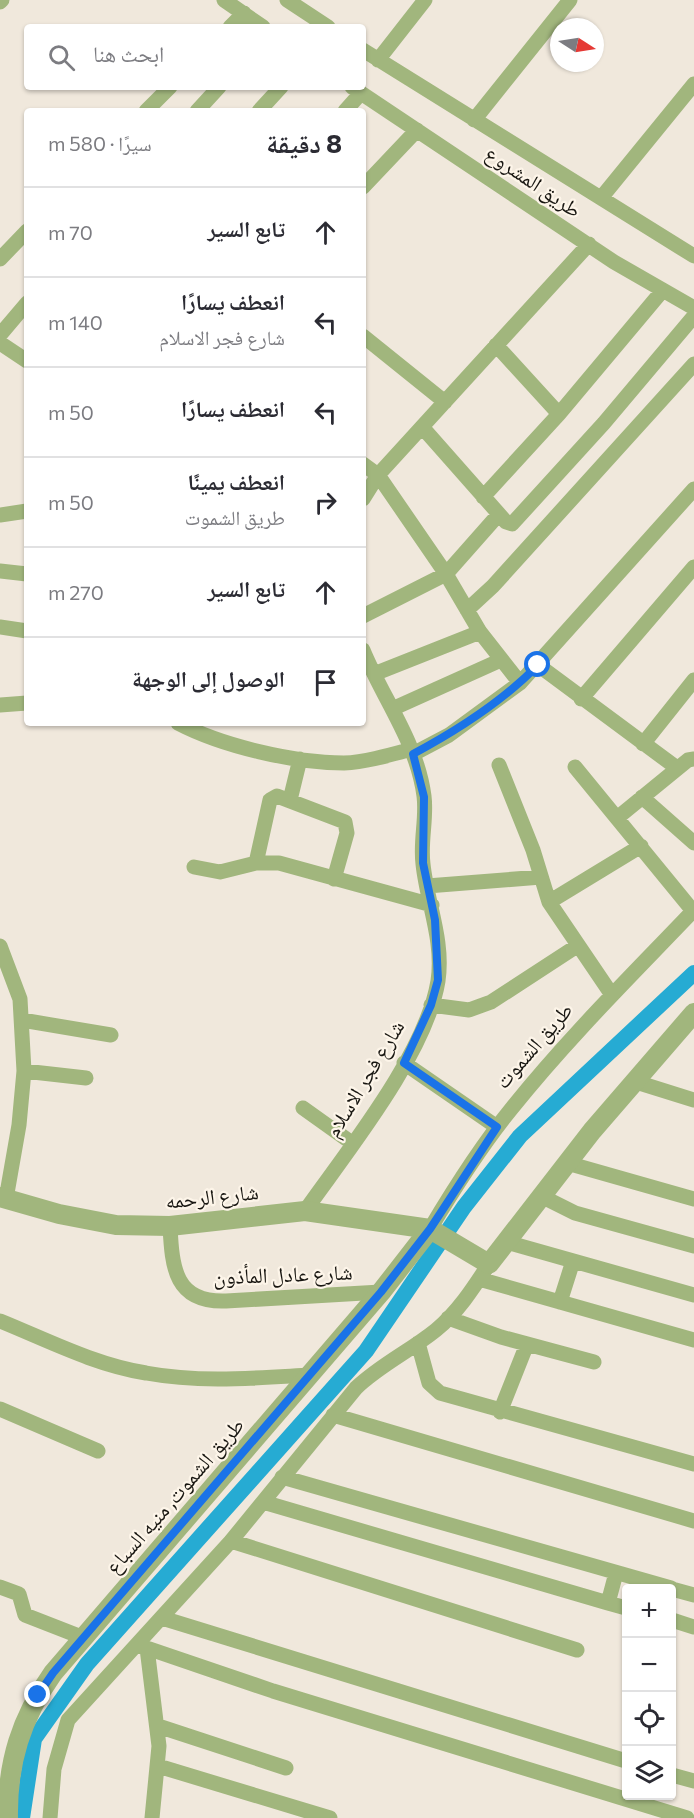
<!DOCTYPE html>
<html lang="ar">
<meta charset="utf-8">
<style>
:root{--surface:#fff;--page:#f7f7f7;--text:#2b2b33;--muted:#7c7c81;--line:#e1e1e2}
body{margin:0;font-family:Commissioner,"Noto Naskh Arabic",sans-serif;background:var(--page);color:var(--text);direction:rtl}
.controls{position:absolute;right:18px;bottom:18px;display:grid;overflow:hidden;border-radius:6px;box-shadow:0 2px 4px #0004}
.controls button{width:54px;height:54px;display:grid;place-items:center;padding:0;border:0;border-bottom:2px solid var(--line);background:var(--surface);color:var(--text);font:30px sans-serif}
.compass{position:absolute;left:550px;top:18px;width:54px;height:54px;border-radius:50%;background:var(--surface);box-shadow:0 2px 4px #0004;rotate:102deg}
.stop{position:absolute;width:18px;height:18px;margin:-14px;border:4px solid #1a73e8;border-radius:50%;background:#fff}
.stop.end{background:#1a73e8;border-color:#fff;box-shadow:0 2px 6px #0008}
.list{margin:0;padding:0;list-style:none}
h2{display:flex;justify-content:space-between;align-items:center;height:78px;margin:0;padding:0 24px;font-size:26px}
h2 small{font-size:20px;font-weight:400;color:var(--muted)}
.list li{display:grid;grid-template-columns:39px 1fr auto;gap:18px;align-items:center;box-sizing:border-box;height:90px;padding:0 24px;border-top:2px solid var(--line)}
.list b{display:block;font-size:22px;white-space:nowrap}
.list p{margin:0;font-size:20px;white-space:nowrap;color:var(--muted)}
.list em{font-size:20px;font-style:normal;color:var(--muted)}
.icon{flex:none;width:33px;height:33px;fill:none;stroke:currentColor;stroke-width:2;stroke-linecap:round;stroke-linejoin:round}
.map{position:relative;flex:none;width:694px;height:1818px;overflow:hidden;direction:ltr}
.search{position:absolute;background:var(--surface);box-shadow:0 2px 4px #0004;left:24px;top:24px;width:342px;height:66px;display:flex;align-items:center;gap:15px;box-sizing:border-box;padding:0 21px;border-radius:6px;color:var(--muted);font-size:22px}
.panel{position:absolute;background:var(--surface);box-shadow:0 2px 4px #0004;left:24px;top:108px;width:342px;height:618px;border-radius:6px;direction:rtl}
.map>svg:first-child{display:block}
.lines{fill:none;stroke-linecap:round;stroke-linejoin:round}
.canal{stroke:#26abd3;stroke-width:16}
.minor{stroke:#a1b67d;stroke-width:15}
.tertiary{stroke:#a1b67d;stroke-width:20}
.route{stroke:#1a73e8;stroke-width:8}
.labels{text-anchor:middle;stroke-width:4.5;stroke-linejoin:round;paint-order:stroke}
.street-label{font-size:21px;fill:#181611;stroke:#fdf5e9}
</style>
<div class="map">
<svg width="694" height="1818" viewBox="0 0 694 1818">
<rect width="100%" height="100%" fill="#f0e8dc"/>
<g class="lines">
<path class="canal" d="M22 1818 34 1739 87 1664 366 1351 464 1207 520 1136 694 973"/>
<path class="minor" d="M224 0 263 27
M287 0 328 27
M0 2 2 0
M230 27 244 13
M363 50 694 256
M378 60 425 0
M352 87 614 262 694 308
M146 111 170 87
M197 111 219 87
M259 111 281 87
M345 111 361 93
M474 120 570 0
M363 187 417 130
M601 198 694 84
M0 259 27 231
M0 335 27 303
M363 336 445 402
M0 343 27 361
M496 345 559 414
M423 428 506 522 512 524 604 423 694 316
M363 464 378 475 446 574 480 632 520 683
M483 497 559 414 663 290
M363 499 378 475 589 244
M0 515 27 511
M0 571 27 574
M467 610 493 586 694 364
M363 616 446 574 499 514
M0 627 27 631
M538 665 677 768
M374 674 480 632
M581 699 694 567
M0 705 27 703
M392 709 501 660
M178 723C222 746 294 763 344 763 366 762 390 755 412 749
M643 744 694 680
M413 754 449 735 520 683 694 489
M499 765 533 850 549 902 612 995
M575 767 693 911
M642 797 694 843
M290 800 300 759
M617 818 688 760 694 759
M256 863 270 800 277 796 345 822 347 833 334 879
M194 867 220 872 256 863H279L432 905
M427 886 541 877
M549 902 641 846
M0 946 20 999 24 1071 19 1125 6 1199
M431 1005 469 1010 491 1002 577 946
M22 1020 111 1035
M404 1063 497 1127
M24 1071 86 1078
M633 1081 694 1100
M303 1108 352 1143
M567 1163 694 1199
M541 1196 575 1213 694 1246
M305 1211C348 1150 426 1054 438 981 444 940 427 903 423 864 420 841 427 818 424 796 417 742 383 699 363 650
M170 1226C172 1268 175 1303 226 1301L381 1292
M430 1229C455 1187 481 1146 512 1108 568 1038 632 975 694 910
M506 1242 694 1295
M479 1279 694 1340
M560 1302 573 1261
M448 1318 501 1337 594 1362
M0 1321C47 1340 95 1365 146 1373 200 1383 255 1378 310 1375
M418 1343 429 1383 440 1393 694 1464
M0 1409 98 1451
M500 1412 527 1344
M333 1415 694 1521
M282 1477 671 1588
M263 1502 608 1603
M231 1541 577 1650
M616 1573 608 1603 626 1608
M0 1587 19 1594 25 1615 84 1638
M672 1589 694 1595
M162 1618 626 1761
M672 1620 694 1627
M138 1645 273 1691 687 1818
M147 1648 159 1746 152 1818
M158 1726 286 1768
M158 1766 330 1818
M672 1775 694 1781
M50 1818 54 1769 68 1720 231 1541 356 1388C380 1365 410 1351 436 1330 458 1312 474 1287 489 1264"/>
<path class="tertiary" d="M0 1197 59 1214 116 1225 170 1226 305 1211 430 1229 489 1264 592 1131 694 1013
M8 1818C7 1763 21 1718 53 1673L381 1292 430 1229"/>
</g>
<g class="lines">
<path class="route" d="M38 1695 53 1673 381 1292 430 1229 497 1127 404 1063 431 1005 438 980 435 920 423 863 424 797 413 754C458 730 502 702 538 665"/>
</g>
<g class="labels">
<g class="street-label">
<text transform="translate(533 182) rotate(34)" y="7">طريق المشروع</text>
<text transform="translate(534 1046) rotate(-49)" y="7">طريق الشموت</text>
<text transform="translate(365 1079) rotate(-59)" y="7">شارع فجر الاسلام</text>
<text transform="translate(212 1197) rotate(-6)" y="7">شارع الرحمه</text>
<text transform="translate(283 1275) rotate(-2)" y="7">شارع عادل المأذون</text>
<text transform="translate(175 1496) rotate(-49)" y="7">طريق الشموت, منيه السباع</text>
</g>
</g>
</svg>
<div class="controls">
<button>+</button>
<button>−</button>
<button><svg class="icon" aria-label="locate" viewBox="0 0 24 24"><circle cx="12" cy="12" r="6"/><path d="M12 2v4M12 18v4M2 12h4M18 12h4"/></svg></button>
<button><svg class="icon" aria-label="layers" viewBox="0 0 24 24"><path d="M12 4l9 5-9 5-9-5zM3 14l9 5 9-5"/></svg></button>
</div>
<svg class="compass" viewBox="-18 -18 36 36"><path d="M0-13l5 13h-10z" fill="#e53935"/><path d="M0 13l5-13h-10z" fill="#7c7c81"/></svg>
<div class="stop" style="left:538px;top:665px"></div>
<div class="stop end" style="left:38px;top:1695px"></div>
<div class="search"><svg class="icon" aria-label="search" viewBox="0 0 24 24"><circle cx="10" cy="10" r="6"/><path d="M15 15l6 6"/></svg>ابحث هنا</div>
<section class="panel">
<h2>8 دقيقة<small>سيرًا · 580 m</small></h2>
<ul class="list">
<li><svg class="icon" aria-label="ahead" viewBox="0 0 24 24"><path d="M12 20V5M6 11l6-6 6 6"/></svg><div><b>تابع السير</b></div><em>70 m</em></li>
<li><svg class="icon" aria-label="left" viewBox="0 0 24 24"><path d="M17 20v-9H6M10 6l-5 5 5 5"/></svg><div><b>انعطف يسارًا</b><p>شارع فجر الاسلام</p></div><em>140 m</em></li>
<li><svg class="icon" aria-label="left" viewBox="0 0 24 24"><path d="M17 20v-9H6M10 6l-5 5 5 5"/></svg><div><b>انعطف يسارًا</b></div><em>50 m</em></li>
<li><svg class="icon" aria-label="right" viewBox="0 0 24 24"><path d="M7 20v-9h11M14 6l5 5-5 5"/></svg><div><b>انعطف يمينًا</b><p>طريق الشموت</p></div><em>50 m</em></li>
<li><svg class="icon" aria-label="ahead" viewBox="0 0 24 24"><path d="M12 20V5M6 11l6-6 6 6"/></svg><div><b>تابع السير</b></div><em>270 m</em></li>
<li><svg class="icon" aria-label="arrive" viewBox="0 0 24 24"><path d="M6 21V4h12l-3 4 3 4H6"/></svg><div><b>الوصول إلى الوجهة</b></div></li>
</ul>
</section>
</div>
